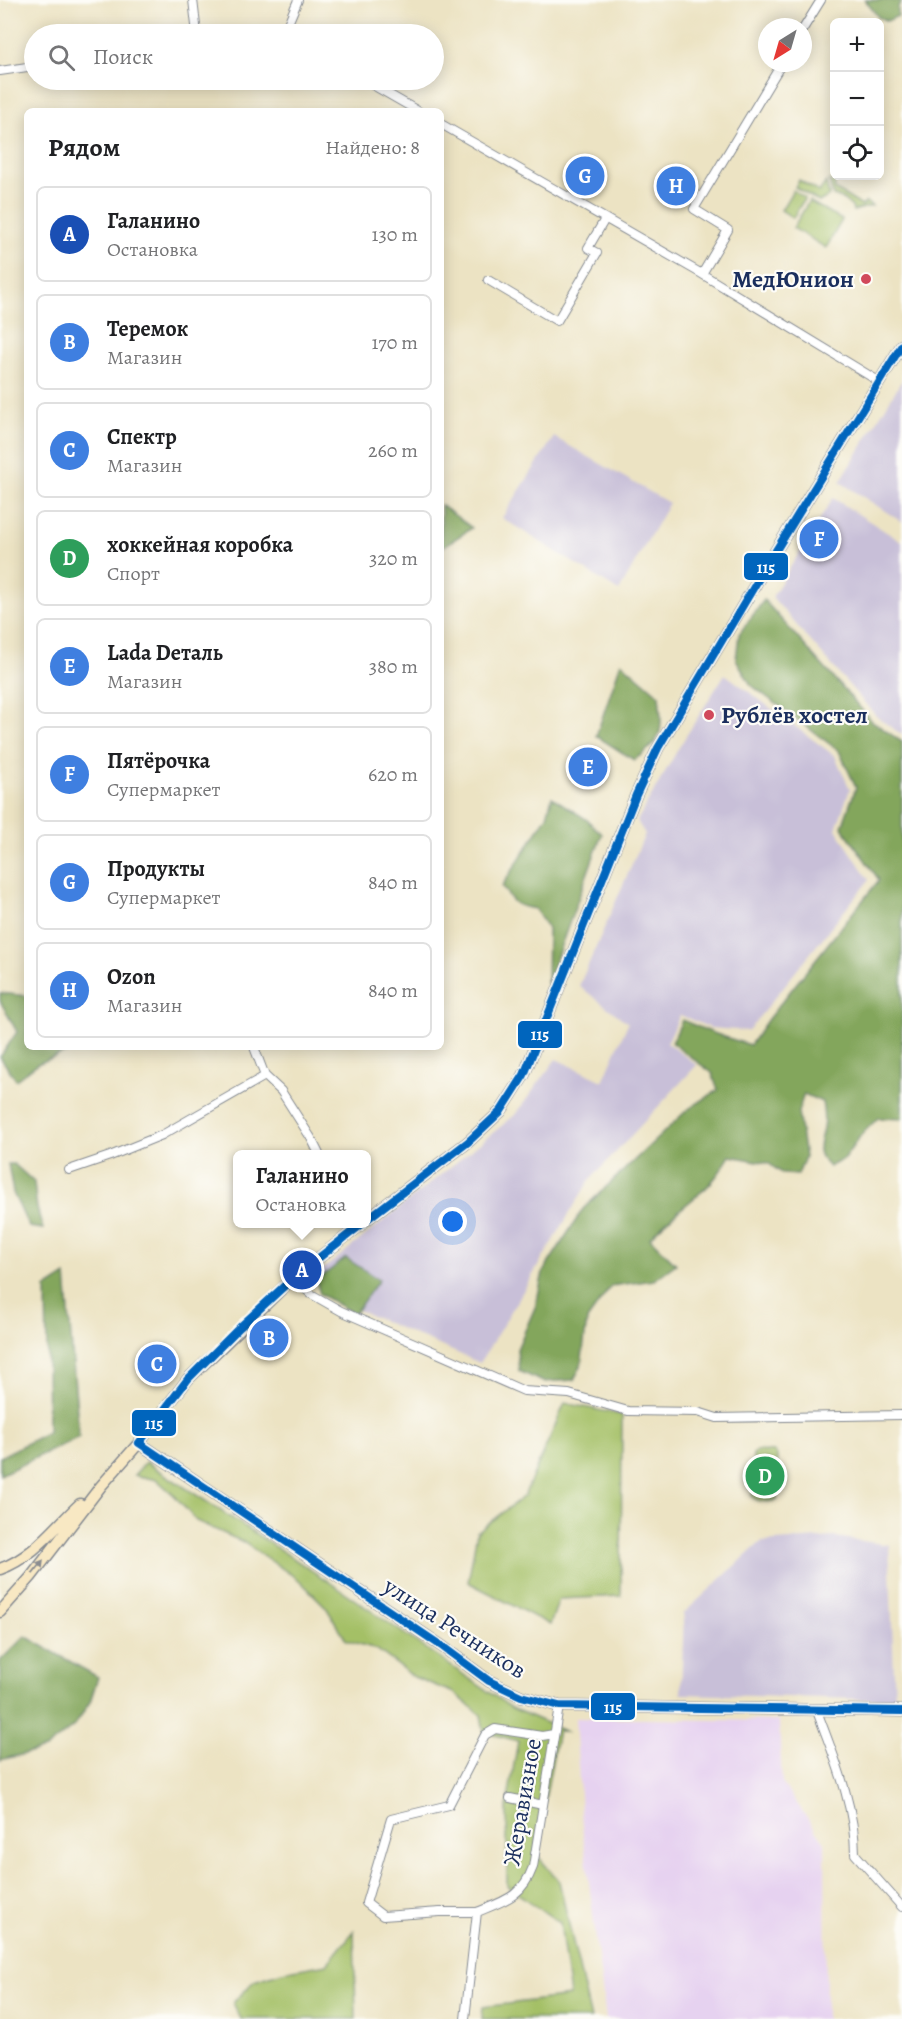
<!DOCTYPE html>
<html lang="ru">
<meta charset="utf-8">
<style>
:root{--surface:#fff;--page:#f2f2f2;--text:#202124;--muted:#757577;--line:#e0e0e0;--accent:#0b8043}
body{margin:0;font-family:Alegreya,serif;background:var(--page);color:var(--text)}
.controls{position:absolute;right:18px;top:18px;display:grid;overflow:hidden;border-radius:9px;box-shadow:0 3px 15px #0003}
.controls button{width:54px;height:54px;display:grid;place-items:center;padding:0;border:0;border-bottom:2px solid var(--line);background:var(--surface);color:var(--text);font:30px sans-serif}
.compass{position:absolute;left:758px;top:18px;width:54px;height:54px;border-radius:50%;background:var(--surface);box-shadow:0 3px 15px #0003;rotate:217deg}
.you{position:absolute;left:453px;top:1222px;width:21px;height:21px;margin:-15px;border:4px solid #fff;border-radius:50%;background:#1a73e8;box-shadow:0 0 0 9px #1a73e833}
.badge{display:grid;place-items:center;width:39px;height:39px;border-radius:50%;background:var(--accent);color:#fff;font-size:20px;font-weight:700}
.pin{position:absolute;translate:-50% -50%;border:3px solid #fff;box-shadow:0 2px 6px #0006}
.popup{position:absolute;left:233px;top:1150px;width:138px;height:78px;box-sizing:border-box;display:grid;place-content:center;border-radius:9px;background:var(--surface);filter:drop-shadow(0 2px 4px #0005);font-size:20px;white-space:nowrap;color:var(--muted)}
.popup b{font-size:22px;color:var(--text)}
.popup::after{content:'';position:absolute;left:50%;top:100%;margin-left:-12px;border:12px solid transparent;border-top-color:var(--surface)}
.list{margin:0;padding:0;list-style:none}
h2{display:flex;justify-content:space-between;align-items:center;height:78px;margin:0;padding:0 24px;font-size:26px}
h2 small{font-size:20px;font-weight:400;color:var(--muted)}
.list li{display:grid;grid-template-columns:39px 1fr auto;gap:18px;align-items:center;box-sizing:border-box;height:96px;margin:0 12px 12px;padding:0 12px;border:2px solid var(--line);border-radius:9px}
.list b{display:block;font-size:22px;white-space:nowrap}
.list p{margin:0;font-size:20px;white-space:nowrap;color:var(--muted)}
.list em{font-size:20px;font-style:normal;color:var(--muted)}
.icon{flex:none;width:33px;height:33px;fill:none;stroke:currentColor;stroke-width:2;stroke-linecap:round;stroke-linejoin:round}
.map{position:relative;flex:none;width:902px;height:2019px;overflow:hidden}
.search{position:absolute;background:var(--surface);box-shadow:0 3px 15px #0003;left:24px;top:24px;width:420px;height:66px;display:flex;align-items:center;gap:15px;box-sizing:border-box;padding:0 21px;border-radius:33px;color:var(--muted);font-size:22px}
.panel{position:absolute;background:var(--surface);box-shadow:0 3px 15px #0003;left:24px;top:108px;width:420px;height:942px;border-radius:9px}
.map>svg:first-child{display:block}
.built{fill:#e6d2f0}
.industrial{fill:#c8bfd8}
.green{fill:#a4c066;stroke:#607862;stroke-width:1.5}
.forest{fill:#83a65b;stroke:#4f6a5c;stroke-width:1.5}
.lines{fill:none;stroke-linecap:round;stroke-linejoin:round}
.street-casing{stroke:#848990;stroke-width:10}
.secondary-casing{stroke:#848990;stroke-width:13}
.street{stroke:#fff;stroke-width:8}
.secondary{stroke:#f8e8c3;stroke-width:10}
.bus-1-casing{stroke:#fdfcf7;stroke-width:12}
.bus-1{stroke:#0065bd;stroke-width:8}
.oneway{fill:#8a8c90}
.poi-dot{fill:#d1495b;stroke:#fdfcf7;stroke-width:2}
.labels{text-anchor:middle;stroke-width:4.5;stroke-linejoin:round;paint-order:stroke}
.poi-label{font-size:24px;font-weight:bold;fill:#1b2f5e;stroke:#fdfcf7;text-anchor:end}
.street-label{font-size:24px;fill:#1b2f5e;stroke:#fdfcf7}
.line-badge{stroke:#fdfcf7;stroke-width:2}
.badge-label{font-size:16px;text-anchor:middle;font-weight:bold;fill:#fff}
</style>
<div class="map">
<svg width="902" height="2019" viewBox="0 0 902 2019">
<rect width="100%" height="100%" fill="#fdfcf7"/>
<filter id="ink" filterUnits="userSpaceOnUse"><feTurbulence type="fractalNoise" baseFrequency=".0167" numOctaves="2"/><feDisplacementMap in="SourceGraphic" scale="12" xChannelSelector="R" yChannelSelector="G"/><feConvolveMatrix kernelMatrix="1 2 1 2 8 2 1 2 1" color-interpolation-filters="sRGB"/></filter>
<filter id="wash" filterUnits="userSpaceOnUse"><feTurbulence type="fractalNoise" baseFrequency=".008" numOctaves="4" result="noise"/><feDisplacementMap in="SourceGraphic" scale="24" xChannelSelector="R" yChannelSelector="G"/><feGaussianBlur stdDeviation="1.35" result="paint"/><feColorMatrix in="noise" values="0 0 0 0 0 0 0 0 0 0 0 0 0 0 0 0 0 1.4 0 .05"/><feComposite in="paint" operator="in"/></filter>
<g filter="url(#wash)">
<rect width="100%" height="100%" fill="#ece3c3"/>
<path class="built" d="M575 1718 779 1721 782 1783 825 1842 826 2019H606L582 1826Z"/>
<path class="industrial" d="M902 380V522L840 482Z
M554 437 669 503 619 591 502 518Z
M833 498 902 542V735L877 717 772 597Z
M725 674 835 756 850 789 836 829 869 880 748 1031 711 1028 680 1015 667 1043 697 1065 589 1181 480 1363 351 1307 320 1272 515 1115 556 1059 603 1081 628 1023 579 986 645 834 637 821 681 744Z
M835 1537 889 1545 895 1700 681 1694 684 1613 761 1542Z"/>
<path class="green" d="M799 180 819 192 826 182 829 196 819 202 795 187Z
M829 180 835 184V189L862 206 866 202 872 206 853 211 852 207 843 199 833 196Z
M793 190 805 198 793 218 781 210Z
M809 201 842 220 826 248 793 228Z
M565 1403 622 1415 621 1596 559 1599 550 1625 468 1582 477 1532 524 1496Z
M756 1451 774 1452 777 1455V1499C770 1503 758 1502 752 1497L753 1454Z
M146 1462 325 1579 512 1708 569 1733 558 1730 535 1853 559 1881 591 2019H482L483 2007 570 1996 560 1923 507 1886V1805L518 1741 484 1732 481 1715 454 1693 414 1677 376 1649 346 1640 326 1607 299 1580 243 1542 196 1521 175 1496 157 1480 134 1475Z
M354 1931 356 2019H241L233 2003 254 1981 282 1972 327 1964Z"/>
<path class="forest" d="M865 0H902L898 7V16L887 21 878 17Z
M441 505 472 528 441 548Z
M764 600 872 721 902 742V1119L878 1118 861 1135 844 1159 829 1167C813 1151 820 1146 823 1127 825 1119 823 1110 822 1102L804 1094 798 1112 805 1157 798 1175 783 1174 768 1163 730 1156C721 1170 713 1183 700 1193 683 1208 665 1220 650 1238L676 1264 654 1280 611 1286 587 1320 581 1366 574 1380 543 1382 519 1371 517 1349 536 1305 543 1272 583 1209 687 1110 718 1090 712 1073 672 1043 682 1020 713 1033 750 1045 768 1019 879 880 842 827 856 787 839 751 751 685 736 659 739 634Z
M621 662 659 695C662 730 666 739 634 760L596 736Z
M552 797 586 819 602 834 547 984 548 929 535 909C514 906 513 903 502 886L547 816Z
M0 993 27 996V1047H79L37 1064 16 1080 0 1057 17 1032 0 1001Z
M8 1164H14L34 1182 37 1208 43 1229 29 1227 13 1193Z
M346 1258 379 1280 354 1314 320 1294 316 1281Z
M66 1275 79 1437 0 1475V1457L48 1432 46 1288Z
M25 1636 98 1677 90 1702 75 1725 45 1749 0 1760V1661Z"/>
</g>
<g filter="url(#ink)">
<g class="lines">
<defs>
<path id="street" d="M193 0 197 34
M803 29 821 0
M284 33 298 0
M269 34 284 33
M0 71 34 66
M364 80 418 111
M441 124 702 274 880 382
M702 274 728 230 694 209 782 63
M488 280 557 321 597 253 588 248 605 219
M254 1047 265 1076 281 1091 311 1138 319 1154
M69 1170 110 1156 162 1135 265 1076
M293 1278 311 1294 341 1311 524 1391 569 1394 628 1411 698 1412 717 1418 902 1415
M817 1711C834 1757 855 1805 855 1854L902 1907
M510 1798 543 1805
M477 1912H440L383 1916 366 1903 391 1819 449 1805 485 1735 495 1729 542 1736 554 1734
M465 2019 477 1912C504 1901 522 1897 533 1867L559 1706"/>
<path id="secondary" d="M366 1220 468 1142 501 1111 524 1075 636 795 658 748 767 565 902 345
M139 1443 443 1647 489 1681 521 1696 559 1706 902 1711
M0 1569C34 1557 55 1527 80 1504
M0 1612 31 1577 101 1486 139 1443 188 1379 293 1278 362 1224"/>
</defs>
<use href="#street" class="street-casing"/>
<use href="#secondary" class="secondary-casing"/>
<use href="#street" class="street"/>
<use href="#secondary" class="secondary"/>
<defs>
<path id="bus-1" d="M366 1220 468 1142 501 1111 524 1075 636 795 658 748 767 565 902 345
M362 1224 293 1278 240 1327 188 1379 139 1443 443 1647 489 1681 521 1696 559 1706 902 1711"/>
</defs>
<use href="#bus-1" class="bus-1-casing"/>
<use href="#bus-1" class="bus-1"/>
</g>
<defs><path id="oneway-solid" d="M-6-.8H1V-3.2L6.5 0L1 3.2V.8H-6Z" transform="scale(1.5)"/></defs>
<use class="oneway" href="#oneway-solid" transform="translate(38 1567) rotate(-52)"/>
</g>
<g class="poi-dot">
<circle cx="866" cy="279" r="6"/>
<circle cx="709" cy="715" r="6"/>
</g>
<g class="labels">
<g class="poi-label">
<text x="854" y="287">МедЮнион</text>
<text x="721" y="723" text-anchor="start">Рублёв хостел</text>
</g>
<g class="street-label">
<text transform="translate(455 1628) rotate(33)" y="8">улица Речников</text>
<text transform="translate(522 1802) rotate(-80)" y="8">Жеравизное</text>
</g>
</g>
<g class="line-badge">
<rect x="743" y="552" width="46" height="29" rx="6" fill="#0065bd"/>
<rect x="517" y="1020" width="46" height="29" rx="6" fill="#0065bd"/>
<rect x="131" y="1409" width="46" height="28" rx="6" fill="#0065bd"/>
<rect x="590" y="1692" width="46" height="29" rx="6" fill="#0065bd"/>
</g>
<g class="badge-label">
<text x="766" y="573">115</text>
<text x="540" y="1040">115</text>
<text x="154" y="1429">115</text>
<text x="613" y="1713">115</text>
</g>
</svg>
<div class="controls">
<button>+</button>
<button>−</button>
<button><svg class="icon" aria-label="locate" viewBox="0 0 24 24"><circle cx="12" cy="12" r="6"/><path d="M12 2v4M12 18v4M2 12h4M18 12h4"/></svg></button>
</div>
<svg class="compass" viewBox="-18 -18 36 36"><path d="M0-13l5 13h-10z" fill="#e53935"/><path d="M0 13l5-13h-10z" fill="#757577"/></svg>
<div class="you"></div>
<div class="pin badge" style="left:302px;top:1270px;background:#1a4fb4">A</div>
<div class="popup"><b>Галанино</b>Остановка</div>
<div class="pin badge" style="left:269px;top:1338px;background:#3f7fe0">B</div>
<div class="pin badge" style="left:157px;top:1364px;background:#3f7fe0">C</div>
<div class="pin badge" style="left:765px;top:1476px;background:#2e9e5b">D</div>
<div class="pin badge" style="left:588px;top:767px;background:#3f7fe0">E</div>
<div class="pin badge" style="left:819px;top:539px;background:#3f7fe0">F</div>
<div class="pin badge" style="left:585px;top:176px;background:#3f7fe0">G</div>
<div class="pin badge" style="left:676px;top:186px;background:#3f7fe0">H</div>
<div class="search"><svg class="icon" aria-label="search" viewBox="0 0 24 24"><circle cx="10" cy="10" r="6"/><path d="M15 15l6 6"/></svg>Поиск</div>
<section class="panel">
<h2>Рядом<small>Найдено: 8</small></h2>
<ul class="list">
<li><span class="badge" style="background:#1a4fb4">A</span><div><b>Галанино</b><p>Остановка</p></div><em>130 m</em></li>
<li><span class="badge" style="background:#3f7fe0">B</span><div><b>Теремок</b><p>Магазин</p></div><em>170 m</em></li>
<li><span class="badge" style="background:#3f7fe0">C</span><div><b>Спектр</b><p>Магазин</p></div><em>260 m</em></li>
<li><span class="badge" style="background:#2e9e5b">D</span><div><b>хоккейная коробка</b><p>Спорт</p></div><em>320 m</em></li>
<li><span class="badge" style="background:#3f7fe0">E</span><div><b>Lada Dеталь</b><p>Магазин</p></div><em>380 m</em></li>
<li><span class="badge" style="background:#3f7fe0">F</span><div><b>Пятёрочка</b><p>Супермаркет</p></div><em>620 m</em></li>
<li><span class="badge" style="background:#3f7fe0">G</span><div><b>Продукты</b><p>Супермаркет</p></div><em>840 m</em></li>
<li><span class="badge" style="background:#3f7fe0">H</span><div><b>Ozon</b><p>Магазин</p></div><em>840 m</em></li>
</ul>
</section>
</div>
